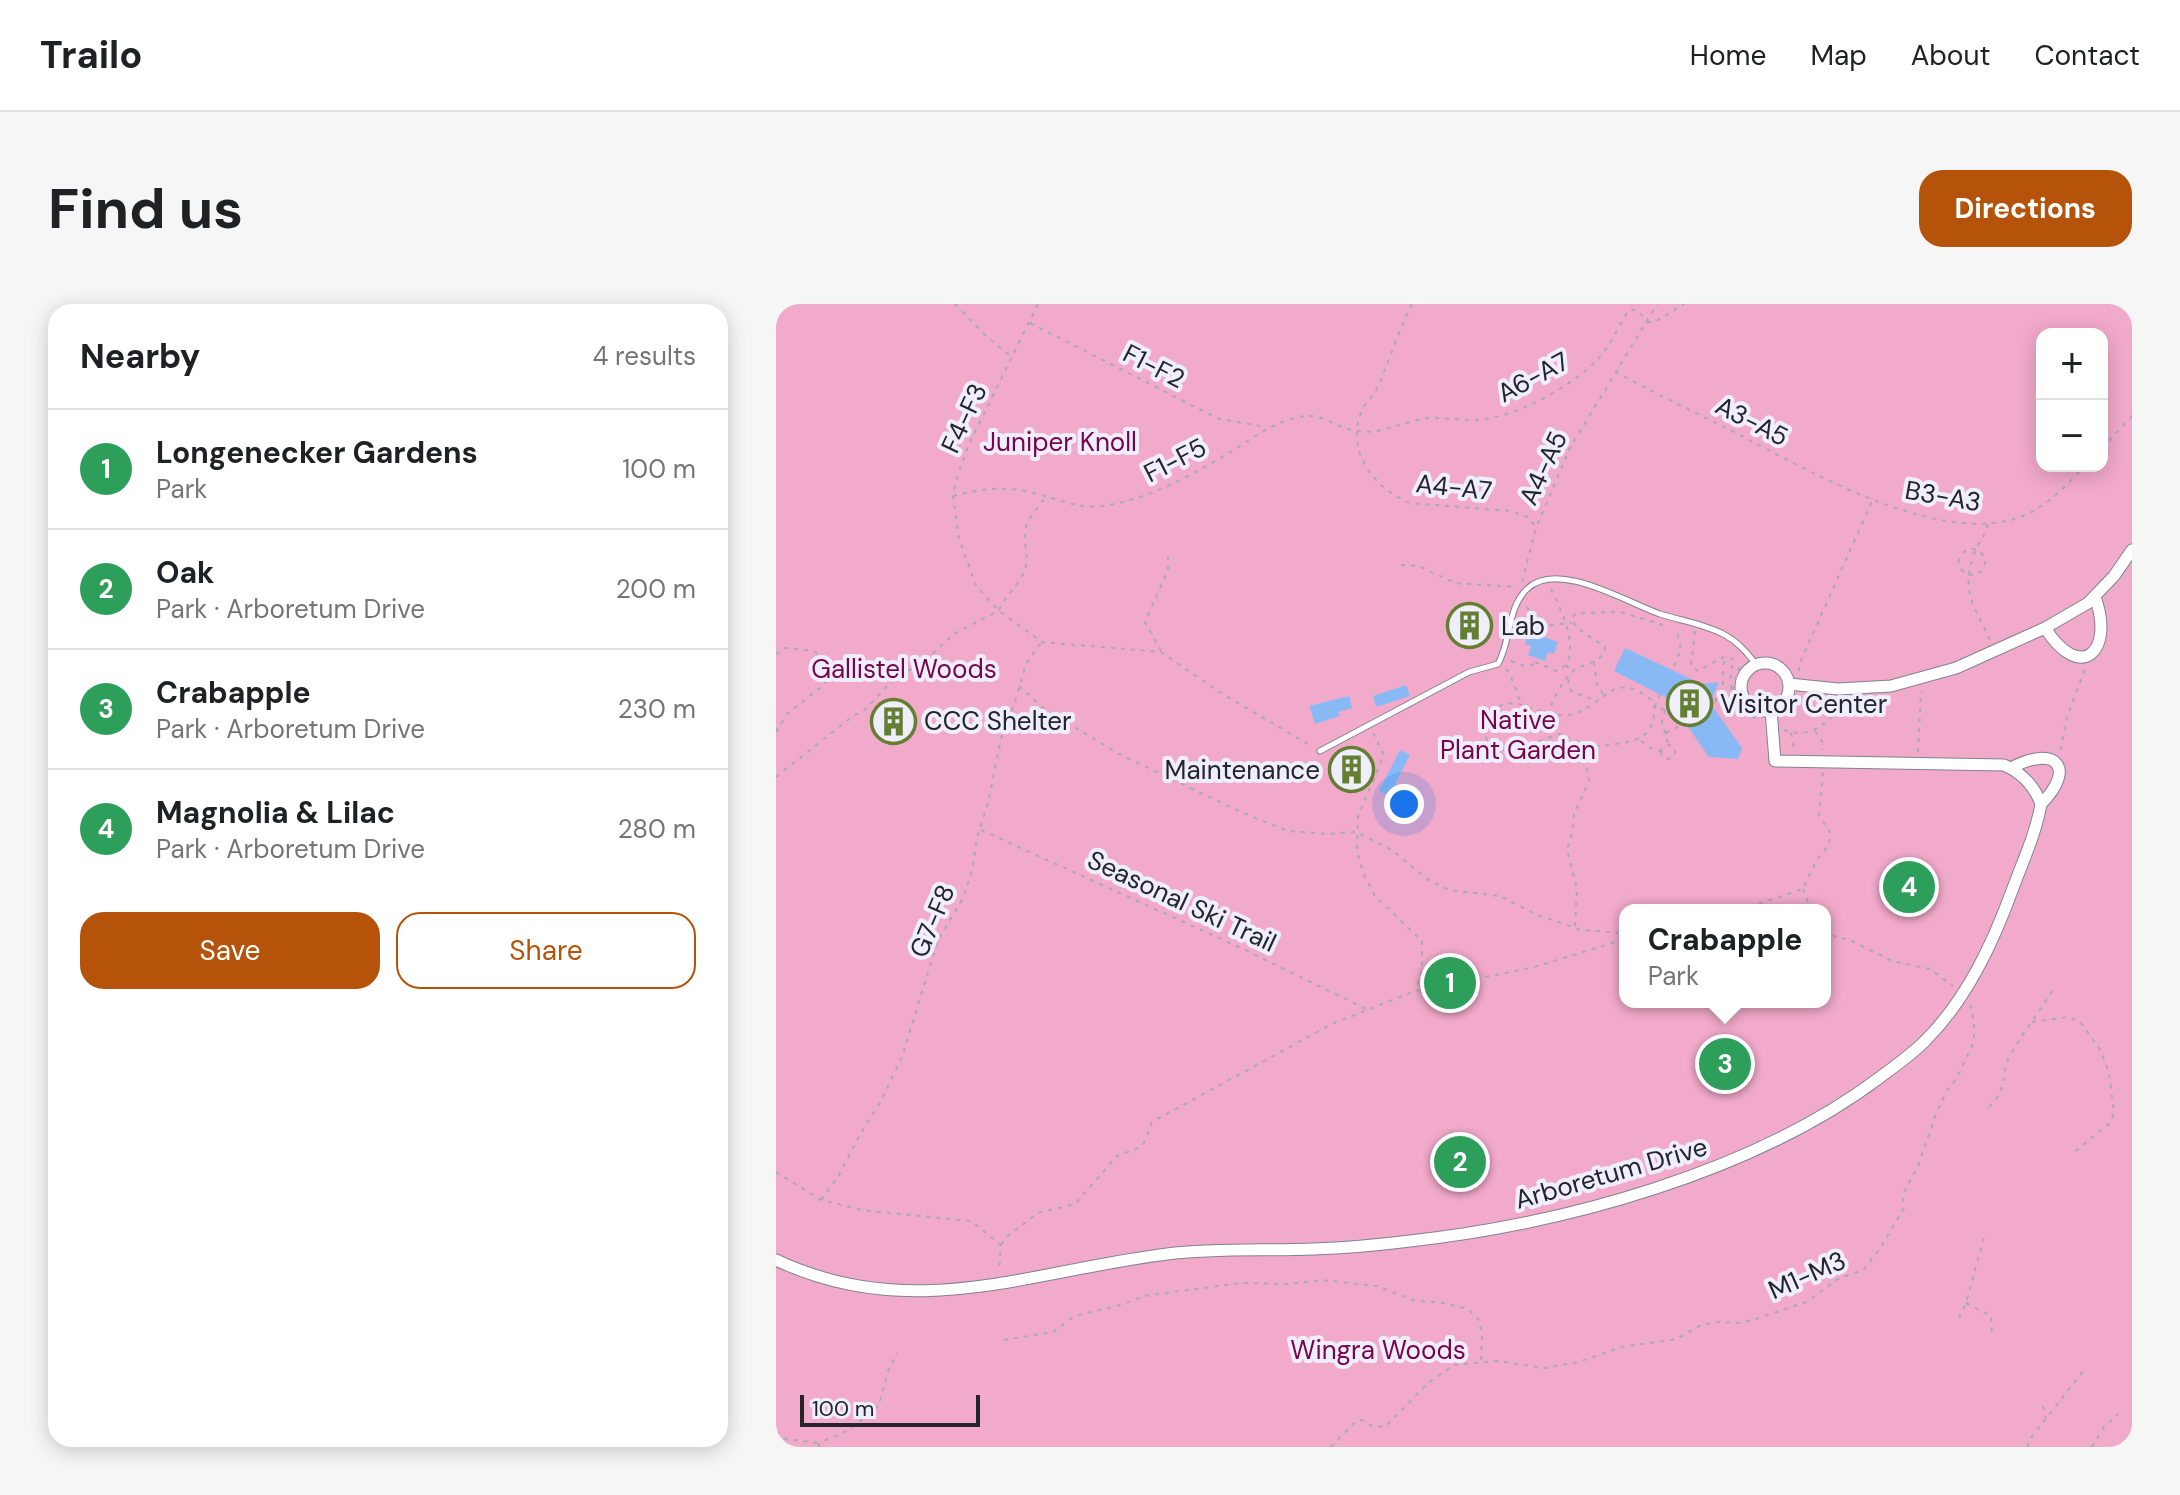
<!DOCTYPE html>
<meta charset="utf-8">
<style>
:root{--surface:#fff;--page:#f6f6f6;--text:#202124;--muted:#757577;--line:#e0e0e0;--accent:#b45309}
body{margin:0;font-family:"DM Sans",sans-serif;background:var(--page);color:var(--text)}
.controls{position:absolute;right:24px;top:24px;display:grid;overflow:hidden;border-radius:16px;box-shadow:0 4px 20px #0003}
.controls button{width:72px;height:72px;display:grid;place-items:center;padding:0;border:0;border-bottom:2px solid var(--line);background:var(--surface);color:var(--text);font:40px sans-serif}
.scale{position:absolute;left:24px;bottom:20px;width:180px;box-sizing:border-box;padding-left:8px;border:4px solid #24242a;border-top:0;font-size:22px;line-height:28px;white-space:nowrap;color:#24242a;-webkit-text-stroke:6px #eeeefd;paint-order:stroke}
.you{position:absolute;left:628px;top:500px;width:28px;height:28px;margin:-20px;border:6px solid #fff;border-radius:50%;background:#1a73e8;box-shadow:0 0 0 12px #1a73e833}
.badge{display:grid;place-items:center;width:52px;height:52px;border-radius:50%;background:var(--accent);color:#fff;font-size:26px;font-weight:700}
.pin{position:absolute;translate:-50% -50%;border:4px solid #fff;box-shadow:0 2px 8px #0006}
.popup{position:absolute;left:843px;top:600px;width:212px;height:104px;box-sizing:border-box;display:grid;place-content:center;border-radius:16px;background:var(--surface);filter:drop-shadow(0 2px 6px #0005);font-size:26px;white-space:nowrap;color:var(--muted)}
.popup b{font-size:30px;color:var(--text)}
.popup::after{content:'';position:absolute;left:50%;top:100%;margin-left:-16px;border:16px solid transparent;border-top-color:var(--surface)}
.list{margin:0;padding:0;list-style:none}
h2{display:flex;justify-content:space-between;align-items:center;height:104px;margin:0;padding:0 32px;font-size:34px}
h2 small{font-size:26px;font-weight:400;color:var(--muted)}
.list li{display:grid;grid-template-columns:52px 1fr auto;gap:24px;align-items:center;box-sizing:border-box;height:120px;padding:0 32px;border-top:2px solid var(--line)}
.list b{display:block;font-size:30px;white-space:nowrap}
.list p{margin:0;font-size:26px;white-space:nowrap;color:var(--muted)}
.list em{font-size:26px;font-style:normal;color:var(--muted)}
.actions{display:flex;gap:16px;padding:24px 32px}
.actions a{flex:1;padding:18px 0;border:2px solid var(--accent);border-radius:24px;text-align:center;font-size:28px;color:var(--accent)}
.actions .main{background:var(--accent);color:#fff}
.map{position:relative;flex:none;width:1356px;height:1143px;overflow:hidden;border-radius:24px}
header{display:flex;align-items:center;gap:48px;box-sizing:border-box;height:112px;padding:0 40px;background:var(--surface);border-bottom:2px solid var(--line)}
header strong{font-size:38px}
nav{display:flex;gap:44px;margin-inline-start:auto;font-size:28px}
.intro{display:flex;align-items:center;justify-content:space-between;box-sizing:border-box;height:192px;padding:0 48px}
h1{margin:0;font-size:56px}
.button{padding:20px 36px;border-radius:24px;background:var(--accent);color:#fff;font-size:28px;font-weight:700}
main{display:flex;gap:48px;padding:0 48px}
aside{flex:1;background:var(--surface);border-radius:24px;box-shadow:0 4px 20px #0003}
.map>svg:first-child{display:block}
.green{fill:#f2aaca;fill-rule:evenodd}
.building{fill:#88b9f5}
.lines{fill:none;stroke-linecap:round;stroke-linejoin:round}
.service-casing{stroke:#818192;stroke-width:7}
.minor-casing{stroke:#818192;stroke-width:13}
.path{stroke:#a8a8b7;stroke-width:2;stroke-dasharray:4 6;stroke-linecap:butt}
.service{stroke:#fff;stroke-width:5}
.minor{stroke:#fff;stroke-width:11}
.labels{text-anchor:middle;stroke-width:8;stroke-linejoin:round;paint-order:stroke}
.street-label{font-size:26px;fill:#24242a;stroke:#eeeefd}
.park-label{font-size:26px;fill:#7a034d;stroke:#eeeefd}
.poi-label{font-size:26px;fill:#24242a;stroke:#eeeefd;text-anchor:start}
</style>
<header>
<strong>Trailo</strong>
<nav><a>Home</a><a>Map</a><a>About</a><a>Contact</a></nav>
</header>
<div class="intro"><h1>Find us</h1><a class="button">Directions</a></div>
<main>
<aside>
<h2>Nearby<small>4 results</small></h2>
<ul class="list">
<li><span class="badge" style="background:#2e9e5b">1</span><div><b>Longenecker Gardens</b><p>Park</p></div><em>100 m</em></li>
<li><span class="badge" style="background:#2e9e5b">2</span><div><b>Oak</b><p>Park · Arboretum Drive</p></div><em>200 m</em></li>
<li><span class="badge" style="background:#2e9e5b">3</span><div><b>Crabapple</b><p>Park · Arboretum Drive</p></div><em>230 m</em></li>
<li><span class="badge" style="background:#2e9e5b">4</span><div><b>Magnolia &amp; Lilac</b><p>Park · Arboretum Drive</p></div><em>280 m</em></li>
</ul>
<div class="actions"><a class="main">Save</a><a>Share</a></div>
</aside>
<div class="map">
<svg width="1356" height="1143" viewBox="0 0 1356 1143">
<rect width="100%" height="100%" fill="#e1e1f3"/>
<path class="green" d="M0 0H1356V1143H0ZM1266 30H1326V162H1266ZM849 606H1049V698H849Z"/>
<path class="building" d="M693 304 704 310 700 316 705 318 702 325 712 330 708 339 692 331 686 342 677 337Z
M754 328 782 338 778 350 772 348 769 357 752 351 755 342 749 340Z
M849 344 926 380 943 378 934 399 966 444 962 455 933 453 900 406 894 403 891 399 893 395 838 367Z
M630 381 634 392 600 403 597 392Z
M573 392 576 404 562 408 564 412 539 420 533 402Z
M569 445 595 458 582 486 555 473Z
M624 446 634 451 613 492 603 487Z"/>
<g class="lines">
<defs>
<path id="service" d="M544 447 693 368 722 360C735 337 731 304 751 285 781 255 852 299 884 310 906 317 929 320 949 331 962 338 971 349 980 360"/>
<path id="minor" d="M1269 324C1305 380 1339 347 1319 293
M965 383a24 24 0 1 1 48 0a24 24 0 1 1-48 0Z
M1013 380 1062 385 1115 382 1180 364 1269 324 1312 299 1338 272 1356 246
M1235 464C1280 440 1301 464 1265 500
M0 956C136 1020 254 967 391 950 440 944 489 947 538 945 570 944 602 941 634 937 788 920 978 868 1103 774 1119 762 1135 751 1149 737 1191 695 1217 639 1237 584 1247 557 1260 529 1265 500 1258 481 1246 469 1228 461L999 457 995 406"/>
</defs>
<use href="#service" class="service-casing"/>
<use href="#minor" class="minor-casing"/>
<path class="path" d="M179 0 210 32 236 53
M262 0 193 140 180 176 177 192 183 234 200 282 223 307 266 338 385 348 445 389 537 443
M636 0C623 26 614 54 603 80 599 90 591 97 586 106 569 147 597 184 634 199L735 207 752 213 760 224
M871 18H879L908 0
M254 19 443 115 490 123
M839 68C881 90 922 110 964 131 1034 168 1150 234 1231 217 1264 210 1287 185 1309 162
M1326 144 1356 112
M177 192C201 186 224 182 249 187 276 192 297 205 326 202 370 197 422 168 459 145 479 132 495 121 518 114 548 106 557 124 581 127 606 131 628 117 652 114 668 113 685 117 701 116 738 114 793 84 819 58 833 45 842 23 852 7L856 5 866 11 870 18
M1212 220C1209 231 1202 240 1198 250 1184 291 1200 302 1214 337
M1183 258a13 13 0 1 1 26 0a13 13 0 1 1-26 0Z
M625 261 643 262 679 279 742 283
M746 278 760 224 794 144 881 0
M775 285C785 306 802 339 790 361L796 367
M750 303 773 321 796 319
M223 306C231 289 246 279 250 261 252 250 248 239 249 228 251 214 261 205 269 194
M919 327 915 362 922 367 949 352 958 356C949 376 957 416 985 414
M385 347 369 318 392 266V248
M0 350 9 344 38 347 64 366 108 373 125 370
M735 357 749 362 756 361 760 354
M759 358 781 367 789 362
M818 358 821 380 827 390
M898 362 905 345 901 326
M730 365 733 368 745 399
M1023 367V361L1096 197
M792 375 795 387 818 396
M243 382 269 405 343 450 465 508 512 527 551 530 580 528 616 546 651 575 673 586 724 592 759 610 805 626 849 629
M956 386 965 358
M884 390 879 403 889 406 894 403
M940 398 939 392 947 382V361L951 352
M935 401 940 398 957 396
M889 406 886 418 892 439
M772 410C778 410 786 412 792 411 830 405 835 361 878 398 880 426 870 436 844 439 833 441 823 443 812 441 803 439 793 433 783 430 757 439 696 468 712 410 733 390 749 403 772 410 777 395 784 381 795 369 806 358 828 360 829 343L800 323 796 314 800 309 845 308 890 322
M1008 426C1031 434 1046 424 1060 408L1061 399
M1039 427 1046 437V446
M0 428 11 410 49 380 55 364
M597 429 608 451 582 512 581 547 588 571 599 592 646 637V667L640 685
M890 429 909 419
M1015 429 1018 444
M865 437 876 445 884 447
M885 448a7 7 0 1 1 14 0a7 7 0 1 1-14 0Z
M1285 446 1290 416 1309 365
M1142 448 1145 387
M0 473 77 412 90 405 110 383 158 348 178 330 222 307
M205 526 465 644 590 705
M1027 585 1035 606
M964 606 1027 585 1040 557 1052 542 1055 530 1043 511 1047 468
M799 622 801 585 791 545 796 530 798 510 813 477 809 453 811 442
M1049 625 1061 634 1072 635 1116 657 1154 665 1177 682
M1256 718 1292 713 1305 719 1325 747 1333 769 1338 809 1333 820 1298 848
M1213 803C1235 780 1222 774 1234 752 1246 729 1263 709 1276 687
M0 868 45 896 86 906 195 917 225 941 223 968
M45 896 62 873 82 834 105 797 126 753 162 636 187 594 196 567 201 534 212 499 225 435 238 401 250 360 265 339
M225 941 229 934 262 909 299 900 341 852 360 845 368 839 376 818 556 720 639 687 755 664 849 635
M1190 999 1215 1012 1216 1034
M1183 1014 1190 999 1208 933
M228 1036 277 1028 298 1012 341 1002 368 992 465 979 511 980 546 976 601 982 637 996 668 999 692 1005 704 1017 706 1034 705 1059
M1267 1102 1270 1114
M0 1128 10 1135 43 1139
M43 1143V1139L73 1126 103 1101 112 1067 121 1049
M555 1143 579 1118 585 1116 596 1122 609 1123 652 1079 678 1061 721 1057 769 1064 802 1058 846 1043 901 1035 925 1021 940 1018 963 1019 980 1015 1030 998 1062 975 1087 966 1103 946 1128 904 1127 890 1142 862 1161 807 1172 785 1181 774 1198 737V719L1194 701
M1251 1143 1254 1135 1308 1066
M1316 1143 1328 1123 1342 1110"/>
<use href="#service" class="service"/>
<use href="#minor" class="minor"/>
</g>
<defs>
<symbol id="building-ring" viewBox="-11 -11 22 22"><circle r="9.5" fill="#eeeefd" stroke="#647e32" stroke-width="1.5"/><path d="M-4-6H4V6H1V3H-1V6H-4ZM-2.5-4.3h1.7v1.8h-1.7ZM.8-4.3h1.7v1.8H.8ZM-2.5-1h1.7V.8h-1.7ZM.8-1h1.7V.8H.8Z" fill="#647e32"/></symbol>
</defs>
<g fill-rule="evenodd">
<use href="#building-ring" x="668" y="296" width="51" height="51"/>
<use href="#building-ring" x="888" y="374" width="51" height="51"/>
<use href="#building-ring" x="92" y="392" width="51" height="51"/>
<use href="#building-ring" x="550" y="440" width="51" height="51"/>
</g>
<g class="labels">
<g class="street-label">
<text transform="translate(378 62) rotate(27)" y="9">F1-F2</text>
<text transform="translate(757 73) rotate(-28)" y="9">A6-A7</text>
<text transform="translate(188 114) rotate(-65)" y="9">F4-F3</text>
<text transform="translate(976 117) rotate(27)" y="9">A3-A5</text>
<text transform="translate(399 156) rotate(-27)" y="9">F1-F5</text>
<text transform="translate(767 164) rotate(-65)" y="9">A4-A5</text>
<text transform="translate(678 183) rotate(6)" y="9">A4-A7</text>
<text transform="translate(1167 192) rotate(10)" y="9">B3-A3</text>
<text transform="translate(406 597) rotate(25)" y="9">Seasonal Ski Trail</text>
<text transform="translate(156 617) rotate(-67)" y="9">G7-F8</text>
<text transform="translate(835 869) rotate(-16)" y="9">Arboretum Drive</text>
<text transform="translate(1031 971) rotate(-24)" y="9">M1-M3</text>
</g>
<g class="park-label">
<text x="284" y="147">Juniper Knoll</text>
<text x="128" y="374">Gallistel Woods</text>
<text x="742" y="425">Native<tspan x="742" dy="30">Plant Garden</tspan></text>
<text x="602" y="1055">Wingra Woods</text>
</g>
<g class="poi-label">
<text x="725" y="331">Lab</text>
<text x="944" y="409">Visitor Center</text>
<text x="148" y="426">CCC Shelter</text>
<text x="544" y="475" text-anchor="end">Maintenance</text>
</g>
</g>
</svg>
<div class="controls">
<button>+</button>
<button>−</button>
</div>
<div class="scale">100 m</div>
<div class="you"></div>
<div class="pin badge" style="left:674px;top:679px;background:#2e9e5b">1</div>
<div class="pin badge" style="left:684px;top:858px;background:#2e9e5b">2</div>
<div class="pin badge" style="left:949px;top:760px;background:#2e9e5b">3</div>
<div class="popup"><b>Crabapple</b>Park</div>
<div class="pin badge" style="left:1133px;top:583px;background:#2e9e5b">4</div>
</div>
</main>
